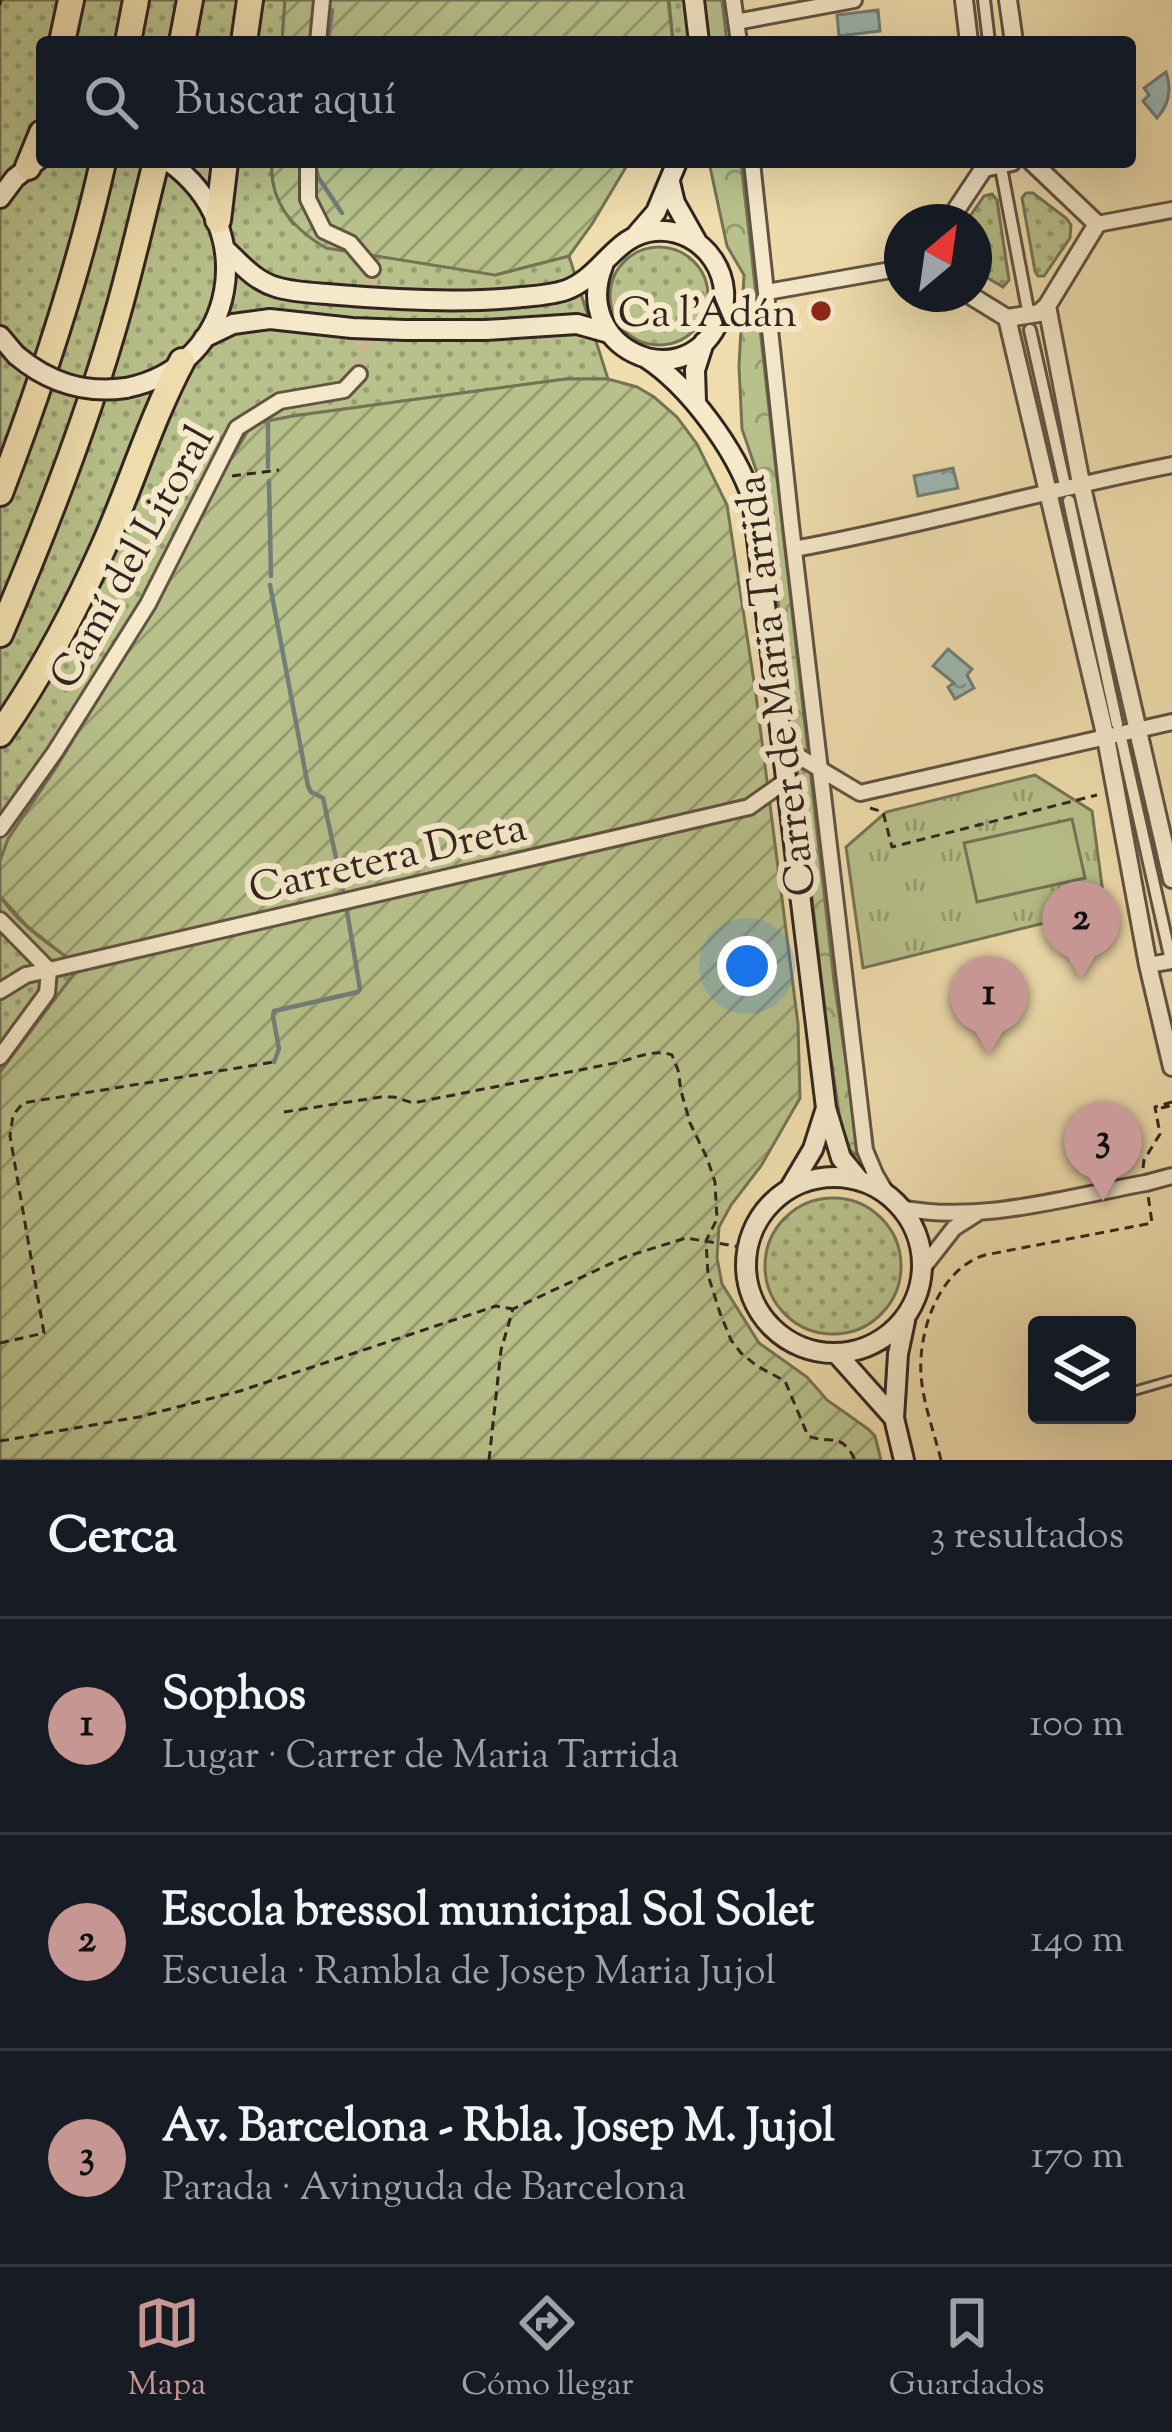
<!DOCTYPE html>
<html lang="es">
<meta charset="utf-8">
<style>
:root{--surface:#171b24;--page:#242831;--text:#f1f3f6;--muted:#9ea1a6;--line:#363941;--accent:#c59692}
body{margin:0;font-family:"Sorts Mill Goudy",serif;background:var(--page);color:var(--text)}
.controls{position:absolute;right:36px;bottom:36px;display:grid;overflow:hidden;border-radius:12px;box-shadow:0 12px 48px #0002}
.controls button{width:108px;height:108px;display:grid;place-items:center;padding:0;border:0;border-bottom:3px solid var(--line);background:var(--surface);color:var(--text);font:60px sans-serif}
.compass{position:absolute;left:884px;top:204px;width:108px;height:108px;border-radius:50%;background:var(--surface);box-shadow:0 12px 48px #0002;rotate:29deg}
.you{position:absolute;left:747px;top:966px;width:42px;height:42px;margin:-30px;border:9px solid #fff;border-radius:50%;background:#1a73e8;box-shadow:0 0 0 18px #1a73e833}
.badge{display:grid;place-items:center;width:78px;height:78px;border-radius:50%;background:var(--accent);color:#111;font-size:39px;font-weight:700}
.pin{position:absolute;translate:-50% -99px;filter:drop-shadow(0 3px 6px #0008)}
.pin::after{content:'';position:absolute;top:63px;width:42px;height:36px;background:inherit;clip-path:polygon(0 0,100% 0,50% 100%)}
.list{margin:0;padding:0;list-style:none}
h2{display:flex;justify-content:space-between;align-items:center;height:156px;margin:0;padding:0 48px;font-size:51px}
h2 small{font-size:39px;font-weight:400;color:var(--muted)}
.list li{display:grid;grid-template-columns:78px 1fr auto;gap:36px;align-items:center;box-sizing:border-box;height:216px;padding:0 48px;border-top:3px solid var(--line)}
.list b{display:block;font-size:45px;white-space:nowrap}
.list p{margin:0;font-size:39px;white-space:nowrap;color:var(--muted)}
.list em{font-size:39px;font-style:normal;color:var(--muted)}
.icon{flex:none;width:66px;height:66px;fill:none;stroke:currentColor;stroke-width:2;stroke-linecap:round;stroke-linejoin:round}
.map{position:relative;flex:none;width:1172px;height:1460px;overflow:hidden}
.search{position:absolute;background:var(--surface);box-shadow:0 12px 48px #0002;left:36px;right:36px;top:36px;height:132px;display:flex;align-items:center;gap:30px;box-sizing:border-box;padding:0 42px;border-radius:12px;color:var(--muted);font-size:45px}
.sheet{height:804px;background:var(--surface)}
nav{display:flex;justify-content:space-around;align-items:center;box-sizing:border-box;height:168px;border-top:3px solid var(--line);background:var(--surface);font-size:33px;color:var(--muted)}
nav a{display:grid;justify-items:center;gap:6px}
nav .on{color:var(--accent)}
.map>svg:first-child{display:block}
.grass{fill:url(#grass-dots);stroke:#757356;stroke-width:3}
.forest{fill:url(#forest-crowns);stroke:#757356;stroke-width:3}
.park{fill:url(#park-tufts);stroke:#757356;stroke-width:3}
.garden{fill:url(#garden-furrows);stroke:#757356;stroke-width:3}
.pitch{fill:#b8c18b;stroke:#757356;stroke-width:3}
.water{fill:url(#water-ripples);stroke:#727e78;stroke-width:3}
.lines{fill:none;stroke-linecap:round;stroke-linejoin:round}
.stream{stroke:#727e78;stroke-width:4.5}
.minor-tunnel{stroke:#cab891;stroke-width:14;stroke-dasharray:14 7;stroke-linecap:butt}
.service-casing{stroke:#625343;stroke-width:12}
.pedestrian-casing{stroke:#625343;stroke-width:16}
.minor-casing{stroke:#625343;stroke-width:20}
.tertiary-casing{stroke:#625343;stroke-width:22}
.secondary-casing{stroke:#322520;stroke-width:24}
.motorway-casing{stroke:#322520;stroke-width:30}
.path{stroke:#322520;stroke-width:3;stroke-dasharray:9 6;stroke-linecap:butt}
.service{stroke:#f5e9ca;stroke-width:6}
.pedestrian{stroke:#f5e9ca;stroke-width:10}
.minor{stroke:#f5e9ca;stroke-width:14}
.tertiary{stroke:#f5e9ca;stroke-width:16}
.secondary{stroke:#f5e9ca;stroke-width:18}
.motorway{stroke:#f0ddad;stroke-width:24}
.secondary-bridge-casing{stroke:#322520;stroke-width:24;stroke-linecap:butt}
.secondary-bridge{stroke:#f5e9ca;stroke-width:18}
.poi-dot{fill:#8f2418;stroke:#f5e9ca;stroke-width:4.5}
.labels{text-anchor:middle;stroke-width:12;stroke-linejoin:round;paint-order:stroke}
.poi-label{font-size:42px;fill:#322520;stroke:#f5e9ca;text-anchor:end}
.street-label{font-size:42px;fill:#322520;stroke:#f5e9ca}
</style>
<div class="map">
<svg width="1172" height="1460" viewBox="0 0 1172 1460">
<defs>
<pattern id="grass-dots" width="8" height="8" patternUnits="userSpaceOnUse" patternTransform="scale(3)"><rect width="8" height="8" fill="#b8c18b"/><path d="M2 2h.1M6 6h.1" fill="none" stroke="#969d71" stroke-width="1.8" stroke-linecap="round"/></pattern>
<pattern id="forest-crowns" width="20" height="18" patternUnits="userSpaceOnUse" patternTransform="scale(3)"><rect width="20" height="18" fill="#b8c18b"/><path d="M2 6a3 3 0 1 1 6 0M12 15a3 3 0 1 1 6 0" fill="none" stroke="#969d71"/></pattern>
<pattern id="park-tufts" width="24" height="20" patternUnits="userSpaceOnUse" patternTransform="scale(3)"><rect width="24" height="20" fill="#b8c18b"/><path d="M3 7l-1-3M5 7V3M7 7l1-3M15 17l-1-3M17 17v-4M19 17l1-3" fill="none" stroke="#969d71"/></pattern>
<pattern id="garden-furrows" width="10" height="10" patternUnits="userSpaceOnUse" patternTransform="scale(3)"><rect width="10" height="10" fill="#b8c18b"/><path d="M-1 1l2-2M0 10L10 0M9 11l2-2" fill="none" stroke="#969d71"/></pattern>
<pattern id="water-ripples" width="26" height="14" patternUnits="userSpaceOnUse" patternTransform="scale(3)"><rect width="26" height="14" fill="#9dbab3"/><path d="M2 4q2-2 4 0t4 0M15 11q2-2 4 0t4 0" fill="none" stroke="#819791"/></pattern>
</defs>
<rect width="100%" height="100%" fill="#f0ddad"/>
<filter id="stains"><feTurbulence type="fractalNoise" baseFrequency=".00167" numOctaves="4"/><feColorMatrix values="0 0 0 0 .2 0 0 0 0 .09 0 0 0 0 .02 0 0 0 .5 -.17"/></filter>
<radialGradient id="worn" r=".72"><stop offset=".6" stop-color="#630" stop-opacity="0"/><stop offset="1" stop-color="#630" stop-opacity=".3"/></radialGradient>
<path class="grass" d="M0 0H285L282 42H42V162H272C270 187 279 204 293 224L495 275 569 256 608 379H566L293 416 252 424 208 497 123 659 54 771 14 830 0 861Z
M669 0H703L708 42H673Z
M1026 193H1033L1066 218 1071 225 1070 238 1044 276H1038L1035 271 1022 198Z
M992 194 997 200 1009 280 1003 287 974 270V222H966L984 196Z
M610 296a49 49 0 1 1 98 0a49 49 0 1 1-98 0Z
M0 896C19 926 52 946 80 967L0 1072Z
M765 1266a68 68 0 1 1 136 0a68 68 0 1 1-136 0Z"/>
<path class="forest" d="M703 0H722L727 42H708Z
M709 162H741L834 981 860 1158 844 1146 830 1053 766 499 742 429 739 366 744 275 727 246Z"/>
<path class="park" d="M1035 775 1092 811 1105 908 863 968 846 847 886 812Z"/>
<path class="garden" d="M285 0H668L673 42H282Z
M272 162H629L592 224 569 256 495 275 326 248C293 229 269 201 272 162Z
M566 379H608L637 387 654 397 677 417 697 444 727 505 756 695 798 1024 800 1098 761 1166 731 1205 719 1227 717 1258 722 1284 759 1343 807 1377 827 1400 868 1429 875 1436 881 1460H0V1072L79 967 27 926 0 896V861L8 839 54 771 123 659 208 497 252 424 293 416Z"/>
<path class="pitch" d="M1072 819 1085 878 977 902 964 843Z"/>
<path class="water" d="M878 10 880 31 839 36 837 15Z
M1166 72C1172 89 1169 105 1157 118L1143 101 1149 95 1144 88Z
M953 468 958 488 918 496 914 476Z
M948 649 972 669 967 675 974 688 955 699 948 687 954 683 933 666Z"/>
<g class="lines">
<path class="stream" d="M328 42 332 10
M314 162 318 177 342 213
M268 467V416
M269 481 271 576
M270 585 308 786 311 792 323 798 343 890
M274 1062 279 1049 273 1016 274 1011 358 992 360 989 346 905"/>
<path class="minor-tunnel" d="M359 374 372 269"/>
<defs>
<path id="service" d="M1127 1393 1172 1380"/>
<path id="pedestrian" d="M984 0 989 42
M1002 173 1027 305
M1030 330 1064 481
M1069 501 1117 724
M1122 742 1170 956"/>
<path id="minor" d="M733 0 739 42
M736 22 854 0
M318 42 322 0
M308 162V199L324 231 350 243 372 269
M752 162 791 525 865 1150 875 1174 888 1196
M1097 224 1172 210
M767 292 902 268
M794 549C921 526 1045 490 1172 465
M783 747 860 793 1172 722
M0 829 55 752 148 604 237 428 280 401 344 390 359 374
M0 920 49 970 47 993 0 1057
M1148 965 1172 961
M0 991 26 975 49 970 749 807 787 780
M901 1208C980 1224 1067 1197 1146 1183L1172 1176
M922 1269 954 1228 976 1214"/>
<path id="tertiary" d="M964 0 969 42
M1008 0 1014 42
M984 168 1012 162
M948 222 984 168 983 162
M968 294 1007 318 1039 313 1047 306 1097 224 1032 162
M1047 306 1081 483 1172 879
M1007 318 1106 738 1148 965 1172 1067"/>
<path id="secondary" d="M694 0 699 42
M670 182 675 203 697 242
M0 198 15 178 38 160
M637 234 656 212 677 162
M225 249C241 264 255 281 276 287 296 293 318 293 339 295 397 300 455 303 512 298 530 296 549 296 566 290 602 277 615 234 655 231 705 227 740 281 717 325 679 398 571 346 603 266
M0 336 16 355
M204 338 233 324 270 319 352 328 405 330H486L577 324 609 333
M646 358C689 386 735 449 752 498L826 1108 841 1158 860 1181
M126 388C238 366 261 227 169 162
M696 401 695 370 704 342
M746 1265a88 88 0 1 1 176 0a88 88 0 1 1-176 0Z
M791 1186 813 1149 826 1108
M836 1353 894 1418
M904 1460 894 1418 898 1354 905 1321"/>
<path id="motorway" d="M62 42 71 0
M128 42 136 0
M182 42 190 0
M244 42 250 0
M28 167 42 133
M218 220 225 162
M0 493C41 385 78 275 103 162
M0 634C46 527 89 417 120 305 133 258 144 210 156 162
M0 734C40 676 74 613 103 548 131 486 150 421 182 361"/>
</defs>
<use href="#service" class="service-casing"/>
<use href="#pedestrian" class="pedestrian-casing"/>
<use href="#minor" class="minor-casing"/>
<use href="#tertiary" class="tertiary-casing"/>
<use href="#secondary" class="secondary-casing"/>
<use href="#motorway" class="motorway-casing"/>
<path class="path" d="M0 5 1 0
M232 476 279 470
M870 808 883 812 892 847 1097 795
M1161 1108 1170 1106
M284 1112 381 1097H394L413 1103 620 1062C637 1057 655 1049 672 1055L678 1070 681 1091 690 1123 707 1158 715 1182 717 1219 706 1241 708 1275 720 1313 731 1340 741 1353 757 1366 785 1381 808 1436C832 1445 841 1431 855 1460
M1143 1168 1144 1160 1160 1134 1155 1107 1172 1102
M0 1343 44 1333 10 1136 13 1115 23 1103 274 1062
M0 1441 139 1417 240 1391 496 1306 513 1309
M489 1460 501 1350 513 1309 625 1257 686 1238 747 1248
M941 1460C934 1432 923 1403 921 1375 918 1331 939 1269 985 1255L1152 1223 1148 1195"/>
<use href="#service" class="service"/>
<use href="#pedestrian" class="pedestrian"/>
<use href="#minor" class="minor"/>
<use href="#tertiary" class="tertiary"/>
<use href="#secondary" class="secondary"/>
<use href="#motorway" class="motorway"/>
<defs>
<path id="secondary-bridge" d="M16 355C48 382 83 394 126 388"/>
</defs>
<use href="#secondary-bridge" class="secondary-bridge-casing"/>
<use href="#secondary-bridge" class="secondary-bridge"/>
</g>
<circle class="poi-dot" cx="821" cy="311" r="12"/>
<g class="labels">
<g class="poi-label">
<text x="797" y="326">Ca l'Adán</text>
</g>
<g class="street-label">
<text transform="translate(130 556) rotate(-61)" y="15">Camí del Litoral</text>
<text transform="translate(774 686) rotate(-97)" y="15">Carrer de Maria Tarrida</text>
<text transform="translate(387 856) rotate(-13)" y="15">Carretera Dreta</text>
</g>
</g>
<rect width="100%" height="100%" filter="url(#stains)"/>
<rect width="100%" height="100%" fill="url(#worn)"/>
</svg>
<div class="controls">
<button><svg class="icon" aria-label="layers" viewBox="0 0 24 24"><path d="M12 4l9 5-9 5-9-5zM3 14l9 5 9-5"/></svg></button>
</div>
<svg class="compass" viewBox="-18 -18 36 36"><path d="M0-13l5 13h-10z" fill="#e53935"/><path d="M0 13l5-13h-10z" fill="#9ea1a6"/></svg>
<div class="you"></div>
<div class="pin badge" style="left:989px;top:1055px">1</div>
<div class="pin badge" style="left:1081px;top:980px">2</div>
<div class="pin badge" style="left:1103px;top:1201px">3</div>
<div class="search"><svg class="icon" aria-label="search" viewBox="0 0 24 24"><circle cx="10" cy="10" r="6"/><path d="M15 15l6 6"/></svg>Buscar aquí</div>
</div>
<section class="sheet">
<h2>Cerca<small>3 resultados</small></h2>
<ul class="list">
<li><span class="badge">1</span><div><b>Sophos</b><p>Lugar · Carrer de Maria Tarrida</p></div><em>100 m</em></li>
<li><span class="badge">2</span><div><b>Escola bressol municipal Sol Solet</b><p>Escuela · Rambla de Josep Maria Jujol</p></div><em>140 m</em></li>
<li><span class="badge">3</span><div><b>Av. Barcelona - Rbla. Josep M. Jujol</b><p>Parada · Avinguda de Barcelona</p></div><em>170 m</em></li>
</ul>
</section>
<nav>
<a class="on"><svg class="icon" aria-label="map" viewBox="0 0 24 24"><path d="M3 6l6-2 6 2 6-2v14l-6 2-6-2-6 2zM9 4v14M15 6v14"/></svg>Mapa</a>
<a><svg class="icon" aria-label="directions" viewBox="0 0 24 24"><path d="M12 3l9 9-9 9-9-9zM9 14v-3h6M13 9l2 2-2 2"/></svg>Cómo llegar</a>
<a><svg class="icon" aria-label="saved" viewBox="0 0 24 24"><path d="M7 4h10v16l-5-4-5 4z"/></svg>Guardados</a>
</nav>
